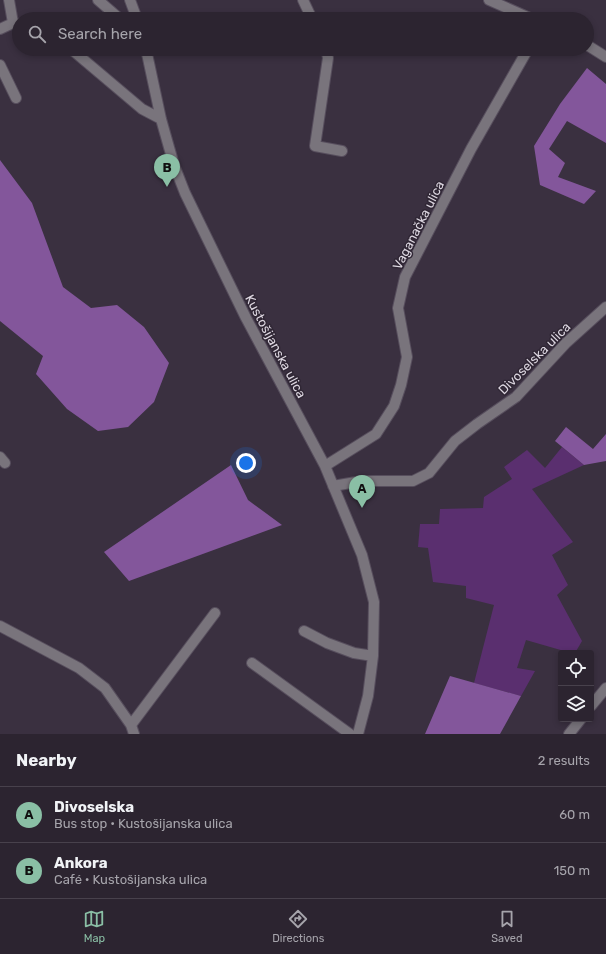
<!DOCTYPE html>
<meta charset="utf-8">
<style>
:root{--surface:#2c2430;--page:#38303c;--text:#f1f3f6;--muted:#a6a4ab;--line:#48414c;--accent:#8abfa5}
body{margin:0;font-family:Rubik,sans-serif;background:var(--page);color:var(--text)}
.controls{position:absolute;right:12px;bottom:12px;display:grid;overflow:hidden;border-radius:4px;box-shadow:0 2px 6px #0003}
.controls button{width:36px;height:36px;display:grid;place-items:center;padding:0;border:0;border-bottom:1px solid var(--line);background:var(--surface);color:var(--text);font:20px sans-serif}
.you{position:absolute;left:246px;top:463px;width:14px;height:14px;margin:-10px;border:3px solid #fff;border-radius:50%;background:#1a73e8;box-shadow:0 0 0 6px #1a73e833}
.badge{display:grid;place-items:center;width:26px;height:26px;border-radius:50%;background:var(--accent);color:#111;font-size:13px;font-weight:700}
.pin{position:absolute;translate:-50% -33px;filter:drop-shadow(0 1px 2px #0008)}
.pin::after{content:'';position:absolute;top:21px;width:14px;height:12px;background:inherit;clip-path:polygon(0 0,100% 0,50% 100%)}
.list{margin:0;padding:0;list-style:none}
h2{display:flex;justify-content:space-between;align-items:center;height:52px;margin:0;padding:0 16px;font-size:17px}
h2 small{font-size:13px;font-weight:400;color:var(--muted)}
.list li{display:grid;grid-template-columns:26px 1fr auto;gap:12px;align-items:center;box-sizing:border-box;height:56px;padding:0 16px;border-top:1px solid var(--line)}
.list b{display:block;font-size:15px;white-space:nowrap}
.list p{margin:0;font-size:13px;white-space:nowrap;color:var(--muted)}
.list em{font-size:13px;font-style:normal;color:var(--muted)}
.icon{flex:none;width:22px;height:22px;fill:none;stroke:currentColor;stroke-width:2;stroke-linecap:round;stroke-linejoin:round}
.map{position:relative;flex:none;width:606px;height:734px;overflow:hidden}
.search{position:absolute;background:var(--surface);box-shadow:0 2px 6px #0003;left:12px;right:12px;top:12px;height:44px;display:flex;align-items:center;gap:10px;box-sizing:border-box;padding:0 14px;border-radius:22px;color:var(--muted);font-size:15px}
.sheet{height:164px;background:var(--surface)}
nav{display:flex;justify-content:space-around;align-items:center;box-sizing:border-box;height:56px;border-top:1px solid var(--line);background:var(--surface);font-size:11px;color:var(--muted)}
nav a{display:grid;justify-items:center;gap:2px}
nav .on{color:var(--accent)}
.map>svg:first-child{display:block}
.green{fill:#5a2f6f}
.forest{fill:#83569b}
.lines{fill:none;stroke-linecap:round;stroke-linejoin:round}
.minor-casing{stroke:#574e5d;stroke-width:12}
.minor{stroke:#79747c;stroke-width:10}
.labels{text-anchor:middle;stroke-width:3;stroke-linejoin:round;paint-order:stroke}
.street-label{font-size:13px;fill:#ddd7e1;stroke:#302735}
</style>
<div class="map">
<svg width="606" height="734" viewBox="0 0 606 734">
<rect width="100%" height="100%" fill="#3a3040"/>
<path class="green" d="M562 447 584 465 532 489 573 542 552 555 568 585 557 595 582 641 575 653H571L526 640 517 668 535 671 521 696 474 683 494 605 466 598V586L433 582 428 548 418 547 420 524H439L440 509 483 508 484 497 512 479 504 467 527 450 545 468Z"/>
<path class="forest" d="M587 68 606 84V143L567 121 549 149 565 163 558 177 596 191 584 204 540 185 534 146 560 104Z
M0 160 32 203 63 287 91 308 117 305 144 327 169 363 154 402 128 427 98 431 67 409 36 374 43 356 0 321Z
M566 427 593 449 606 434V461L584 465 555 441Z
M231 465 248 500 282 525 129 581 104 552Z
M450 676 521 696 500 734H425Z"/>
<g class="lines">
<defs>
<path id="minor" d="M9 0 13 23
M98 0 120 19
M130 0 137 19
M303 0 312 19
M489 0 532 19
M0 29 13 23 19 24
M587 45 606 57
M71 49 142 109 161 119
M146 49 161 119 174 165 185 193 246 318 325 466 362 555 374 602 373 656 368 696 358 734
M326 49 328 58 315 146 342 151
M0 65 16 98
M0 457 5 463
M325 466 376 434 394 406 401 385 407 357 398 308 405 277 471 149 528 49
M333 486 362 481H413L429 473 455 441 477 424 516 397 566 343 606 307
M0 626 79 668 105 688 131 725 134 734
M304 631 327 643 354 653 373 656
M252 663 350 734
M591 706 606 688
M131 725 215 613
M569 734 581 719"/>
</defs>
<use href="#minor" class="minor-casing"/>
<use href="#minor" class="minor"/>
</g>
<g class="labels">
<g class="street-label">
<text transform="translate(418 225) rotate(-63)" y="5">Vaganačka ulica</text>
<text transform="translate(276 346) rotate(62)" y="5">Kustošijanska ulica</text>
<text transform="translate(534 358) rotate(-45)" y="5">Divoselska ulica</text>
</g>
</g>
</svg>
<div class="controls">
<button><svg class="icon" aria-label="locate" viewBox="0 0 24 24"><circle cx="12" cy="12" r="6"/><path d="M12 2v4M12 18v4M2 12h4M18 12h4"/></svg></button>
<button><svg class="icon" aria-label="layers" viewBox="0 0 24 24"><path d="M12 4l9 5-9 5-9-5zM3 14l9 5 9-5"/></svg></button>
</div>
<div class="you"></div>
<div class="pin badge" style="left:362px;top:508px">A</div>
<div class="pin badge" style="left:167px;top:187px">B</div>
<div class="search"><svg class="icon" aria-label="search" viewBox="0 0 24 24"><circle cx="10" cy="10" r="6"/><path d="M15 15l6 6"/></svg>Search here</div>
</div>
<section class="sheet">
<h2>Nearby<small>2 results</small></h2>
<ul class="list">
<li><span class="badge">A</span><div><b>Divoselska</b><p>Bus stop · Kustošijanska ulica</p></div><em>60 m</em></li>
<li><span class="badge">B</span><div><b>Ankora</b><p>Café · Kustošijanska ulica</p></div><em>150 m</em></li>
</ul>
</section>
<nav>
<a class="on"><svg class="icon" aria-label="map" viewBox="0 0 24 24"><path d="M3 6l6-2 6 2 6-2v14l-6 2-6-2-6 2zM9 4v14M15 6v14"/></svg>Map</a>
<a><svg class="icon" aria-label="directions" viewBox="0 0 24 24"><path d="M12 3l9 9-9 9-9-9zM9 14v-3h6M13 9l2 2-2 2"/></svg>Directions</a>
<a><svg class="icon" aria-label="saved" viewBox="0 0 24 24"><path d="M7 4h10v16l-5-4-5 4z"/></svg>Saved</a>
</nav>
